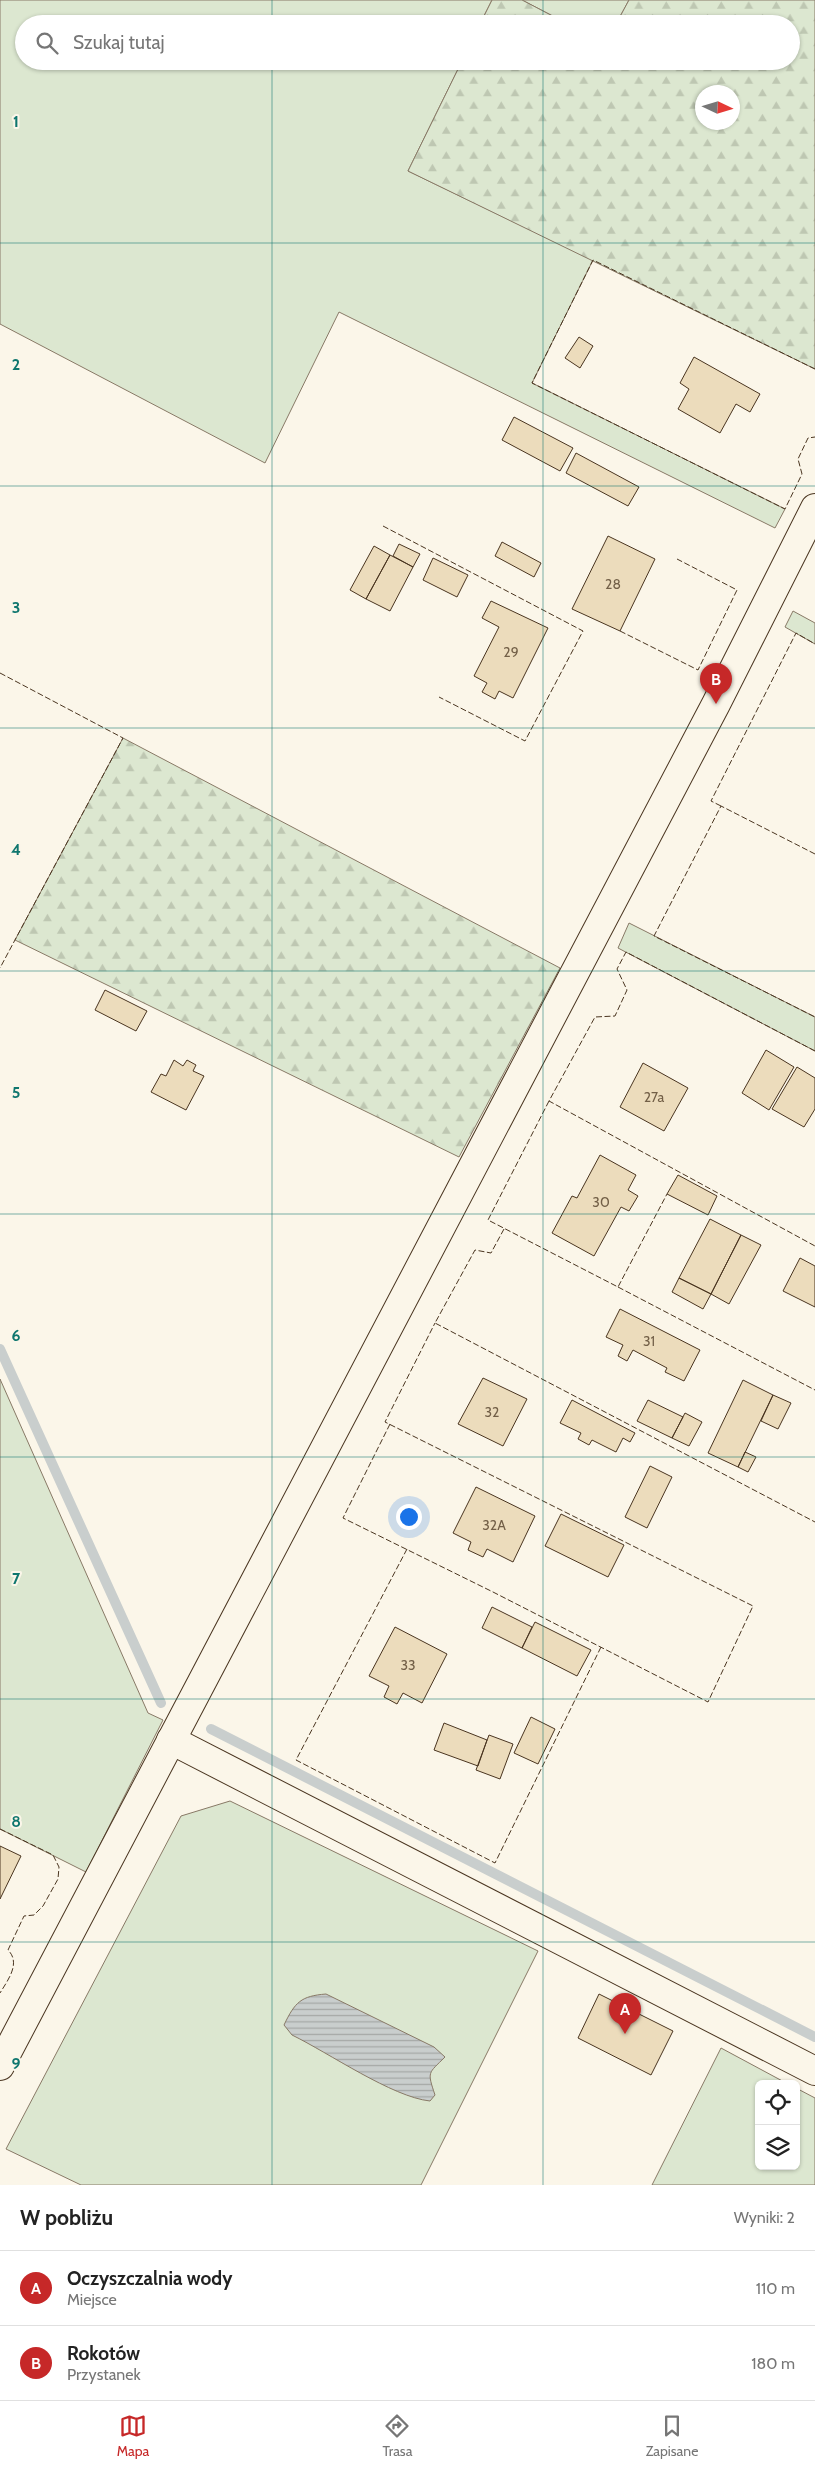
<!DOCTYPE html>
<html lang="pl">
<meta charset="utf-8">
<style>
:root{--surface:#fff;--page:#f6f6f6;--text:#222;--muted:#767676;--line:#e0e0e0;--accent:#c62828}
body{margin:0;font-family:Cabin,sans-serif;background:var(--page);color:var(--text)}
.controls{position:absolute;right:15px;bottom:15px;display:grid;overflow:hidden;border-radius:8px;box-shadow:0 1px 4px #0004}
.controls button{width:45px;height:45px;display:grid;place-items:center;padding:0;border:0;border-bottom:1px solid var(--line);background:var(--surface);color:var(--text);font:25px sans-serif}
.compass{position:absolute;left:695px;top:85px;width:45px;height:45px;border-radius:50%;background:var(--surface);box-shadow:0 1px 4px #0004;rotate:94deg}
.you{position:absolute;left:408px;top:1516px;width:18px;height:18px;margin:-12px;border:4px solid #fff;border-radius:50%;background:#1a73e8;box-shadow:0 0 0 8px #1a73e833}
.badge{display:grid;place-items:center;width:32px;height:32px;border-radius:50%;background:var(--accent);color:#fff;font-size:16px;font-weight:700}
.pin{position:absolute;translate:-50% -41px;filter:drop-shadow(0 1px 2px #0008)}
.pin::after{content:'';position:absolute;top:26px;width:18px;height:15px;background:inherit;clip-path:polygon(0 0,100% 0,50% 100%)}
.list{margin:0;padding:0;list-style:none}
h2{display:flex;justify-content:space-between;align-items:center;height:65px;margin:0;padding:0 20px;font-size:21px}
h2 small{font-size:16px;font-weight:400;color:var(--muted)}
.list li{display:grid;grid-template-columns:32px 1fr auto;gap:15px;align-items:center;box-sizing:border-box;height:75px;padding:0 20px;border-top:1px solid var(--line)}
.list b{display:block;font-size:19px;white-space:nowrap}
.list p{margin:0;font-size:16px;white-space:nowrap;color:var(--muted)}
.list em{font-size:16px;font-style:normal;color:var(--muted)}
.icon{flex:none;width:28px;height:28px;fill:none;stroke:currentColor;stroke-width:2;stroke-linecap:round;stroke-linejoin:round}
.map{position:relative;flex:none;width:815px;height:2185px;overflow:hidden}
.search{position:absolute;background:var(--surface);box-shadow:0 1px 4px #0004;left:15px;right:15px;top:15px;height:55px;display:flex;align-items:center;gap:12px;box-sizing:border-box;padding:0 18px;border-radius:28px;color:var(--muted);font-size:19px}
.sheet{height:215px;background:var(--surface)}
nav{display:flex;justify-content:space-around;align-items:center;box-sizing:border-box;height:70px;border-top:1px solid var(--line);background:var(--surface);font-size:14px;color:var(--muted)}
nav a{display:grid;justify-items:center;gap:2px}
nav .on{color:var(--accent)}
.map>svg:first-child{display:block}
.grass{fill:#dce7d0;stroke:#887966}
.forest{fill:url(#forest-firs);stroke:#887966;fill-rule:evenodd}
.water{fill:url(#water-rules);stroke:#887966}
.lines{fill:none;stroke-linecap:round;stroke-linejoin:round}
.stream{stroke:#c9cecd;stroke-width:10}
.building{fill:#ecdcbc;stroke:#4a3520}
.minor-casing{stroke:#4a3520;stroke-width:30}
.tertiary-casing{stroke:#4a3520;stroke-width:30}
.minor{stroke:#fbf6e9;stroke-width:28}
.tertiary{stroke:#fbf6e9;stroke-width:28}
.fence{stroke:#4a3520;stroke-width:1;stroke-dasharray:6 2.5;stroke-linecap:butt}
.grid{fill:none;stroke:#0f766e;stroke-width:1;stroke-opacity:0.55}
.labels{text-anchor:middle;stroke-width:4;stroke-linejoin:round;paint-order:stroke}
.number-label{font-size:14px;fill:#725f47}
.grid-label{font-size:16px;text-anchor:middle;font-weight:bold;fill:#0f766e;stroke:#fbf6e9;stroke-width:4;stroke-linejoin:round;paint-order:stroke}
</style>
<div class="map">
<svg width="815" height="2185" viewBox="0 0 815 2185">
<defs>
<pattern id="forest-firs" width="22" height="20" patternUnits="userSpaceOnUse" patternTransform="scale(1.25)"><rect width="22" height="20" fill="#dce7d0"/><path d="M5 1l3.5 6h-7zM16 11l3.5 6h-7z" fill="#bec7b2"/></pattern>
<pattern id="water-rules" width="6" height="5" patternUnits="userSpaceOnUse" patternTransform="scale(1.25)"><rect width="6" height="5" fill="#c9cecd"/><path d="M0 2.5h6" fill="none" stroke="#a5a8a6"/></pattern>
</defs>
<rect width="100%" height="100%" fill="#fbf6e9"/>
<path class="grass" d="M0 0H492L480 24H24V61H462L408 171 593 260 532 383 785 509 775 528 339 312 265 463 0 324Z
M522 0H629L616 24H568Z
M793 611 815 623V644L785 627Z
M629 923 815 1017V1051L618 948Z
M0 1379 148 1713 163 1720 86 1872 0 1829Z
M230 1801 538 1951 421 2185H81L6 2149 181 1816Z
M721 2048 788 2084H759V2166H796V2088L815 2098V2185H652Z"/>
<path class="forest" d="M492 0H522L568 24H480Z
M629 0H815V369L408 171 462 61H791V24H616ZM732 92V122H702V92Z
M123 738 560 968 459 1157 15 940Z"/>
<path class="water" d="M326 1994 434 2047 445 2057C428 2074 427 2071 435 2095L430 2101C392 2097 329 2053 292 2035L284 2025C295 2002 301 1996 326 1994Z"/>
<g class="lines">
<path class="stream" d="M0 1349 161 1703
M211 1729 815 2037"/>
</g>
<path class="building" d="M579 337 593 346 580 368 565 358Z
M694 357 760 394 750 412 736 404 720 433 678 409 689 389 680 383Z
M514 417 573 448 560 471 502 440Z
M576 453 639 487 628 506 566 473Z
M608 536 655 559 620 631 572 609Z
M502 542 541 563 534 577 495 556Z
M399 544 420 554 413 567 393 556Z
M374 546 390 555 366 599 350 590Z
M390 555 413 567 390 611 366 599Z
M433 558 468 575 457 597 423 580Z
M491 601 548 628 513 698 499 691 495 699 482 692 487 683 474 676 499 627 482 618Z
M105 990 147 1011 136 1031 95 1010Z
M766 1050 794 1067 769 1110 742 1093Z
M174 1060 183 1066 187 1060 196 1065 193 1071 204 1076 186 1110 151 1092 161 1074 166 1076Z
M643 1063 688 1088 664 1131 620 1107Z
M797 1067 815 1078V1109L804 1127 772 1109Z
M600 1155 636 1175 628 1190 638 1196 629 1211 621 1207 594 1256 552 1233 572 1196 577 1198Z
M678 1175 717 1196 708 1215 667 1194Z
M710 1219 741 1235 711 1294 679 1278Z
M741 1235 761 1245 729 1304 711 1294Z
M800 1258 815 1266V1307L783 1291Z
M679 1278 711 1294 703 1309 672 1292Z
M620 1309 700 1350 684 1381 665 1372 667 1368 633 1350 627 1361 618 1356 623 1345 606 1337Z
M483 1378 527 1399 503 1446 458 1424Z
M743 1380 773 1395 738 1467 708 1453Z
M773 1395 791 1403 778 1429 761 1421Z
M572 1400 635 1433 630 1442 623 1438 616 1452 592 1440 589 1445 578 1439 581 1433 560 1423Z
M648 1400 683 1417 672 1438 637 1421Z
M685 1413 702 1422 689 1446 672 1438Z
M745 1452 756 1457 748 1472 738 1467Z
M650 1466 672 1477 647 1528 625 1517Z
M476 1487 535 1516 513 1562 487 1549 483 1557 468 1550 471 1542 453 1533Z
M561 1514 624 1545 608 1577 545 1546Z
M492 1607 532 1627 522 1648 482 1628Z
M535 1622 591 1650 577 1676 522 1648Z
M395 1627 447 1654 422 1703 403 1693 397 1704 384 1697 389 1686 369 1676Z
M531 1717 555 1729 538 1764 514 1753Z
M444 1723 487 1740 478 1766 434 1750Z
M489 1735 513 1744 500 1779 476 1770Z
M0 1846 21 1856 0 1899Z
M599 1994 673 2031 651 2075 578 2038Z"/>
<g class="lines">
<defs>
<path id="minor" d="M171 1740 815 2071"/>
<path id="tertiary" d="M0 2066 716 704 815 508"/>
</defs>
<use href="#minor" class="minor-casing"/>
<use href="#tertiary" class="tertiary-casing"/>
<use href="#minor" class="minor"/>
<use href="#tertiary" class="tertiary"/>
<path class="fence" d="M815 369 593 260 532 383 785 509 802 474 798 459 808 438 815 437
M383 526 583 631 525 741 439 697
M620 631 698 670 737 590 677 559
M0 673 123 738 0 968
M721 806 711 801 796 633 815 644
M815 854 721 806 654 936 815 1017
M815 1051 626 952 617 969 627 990 615 1016 595 1017 549 1101 815 1246
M549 1101 488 1220 618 1287 667 1194
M504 1229 491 1253 475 1250 435 1323 815 1522
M618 1287 815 1390
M390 1424 343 1518 493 1592 708 1702 753 1606 385 1422 435 1323
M407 1549 296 1760 495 1863 601 1647
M0 1829 53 1855 59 1867 58 1879 43 1906 34 1915 24 1916 8 1950C21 1963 8 1980 0 1993"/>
</g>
<path class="grid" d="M272 0V24M543 0V24M272 61V2185M543 61V2185M0 243H815M0 486H815M0 728H815M0 971H815M0 1214H815M0 1457H815M0 1699H815M0 1942H815"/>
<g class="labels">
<g class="number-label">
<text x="613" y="589">28</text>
<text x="511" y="657">29</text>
<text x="654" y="1102">27a</text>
<text x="601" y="1207">30</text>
<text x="649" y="1346">31</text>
<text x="492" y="1417">32</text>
<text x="494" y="1530">32A</text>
<text x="408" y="1670">33</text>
</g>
</g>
<g class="grid-label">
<text x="16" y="127">1</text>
<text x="16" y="370">2</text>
<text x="16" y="613">3</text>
<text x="16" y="855">4</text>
<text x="16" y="1098">5</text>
<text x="16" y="1341">6</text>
<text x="16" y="1584">7</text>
<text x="16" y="1827">8</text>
<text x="16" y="2069">9</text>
</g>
</svg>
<div class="controls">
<button><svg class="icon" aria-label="locate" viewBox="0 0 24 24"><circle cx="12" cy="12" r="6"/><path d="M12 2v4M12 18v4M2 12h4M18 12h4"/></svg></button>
<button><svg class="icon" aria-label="layers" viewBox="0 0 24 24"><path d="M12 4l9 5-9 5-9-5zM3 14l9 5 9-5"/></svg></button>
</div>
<svg class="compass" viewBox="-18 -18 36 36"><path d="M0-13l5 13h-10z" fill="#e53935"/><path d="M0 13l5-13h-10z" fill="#767676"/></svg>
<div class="you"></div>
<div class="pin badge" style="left:625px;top:2034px">A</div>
<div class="pin badge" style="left:716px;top:704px">B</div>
<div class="search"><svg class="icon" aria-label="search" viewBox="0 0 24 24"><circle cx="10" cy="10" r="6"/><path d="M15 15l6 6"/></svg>Szukaj tutaj</div>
</div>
<section class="sheet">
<h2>W pobliżu<small>Wyniki: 2</small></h2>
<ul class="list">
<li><span class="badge">A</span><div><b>Oczyszczalnia wody</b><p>Miejsce</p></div><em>110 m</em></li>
<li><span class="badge">B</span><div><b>Rokotów</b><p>Przystanek</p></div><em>180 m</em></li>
</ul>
</section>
<nav>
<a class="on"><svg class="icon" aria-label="map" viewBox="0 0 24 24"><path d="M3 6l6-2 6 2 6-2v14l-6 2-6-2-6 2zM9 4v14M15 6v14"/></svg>Mapa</a>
<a><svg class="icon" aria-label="directions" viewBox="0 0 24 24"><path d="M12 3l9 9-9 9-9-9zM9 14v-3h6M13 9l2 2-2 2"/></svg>Trasa</a>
<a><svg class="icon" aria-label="saved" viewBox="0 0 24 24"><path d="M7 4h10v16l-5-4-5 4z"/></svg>Zapisane</a>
</nav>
